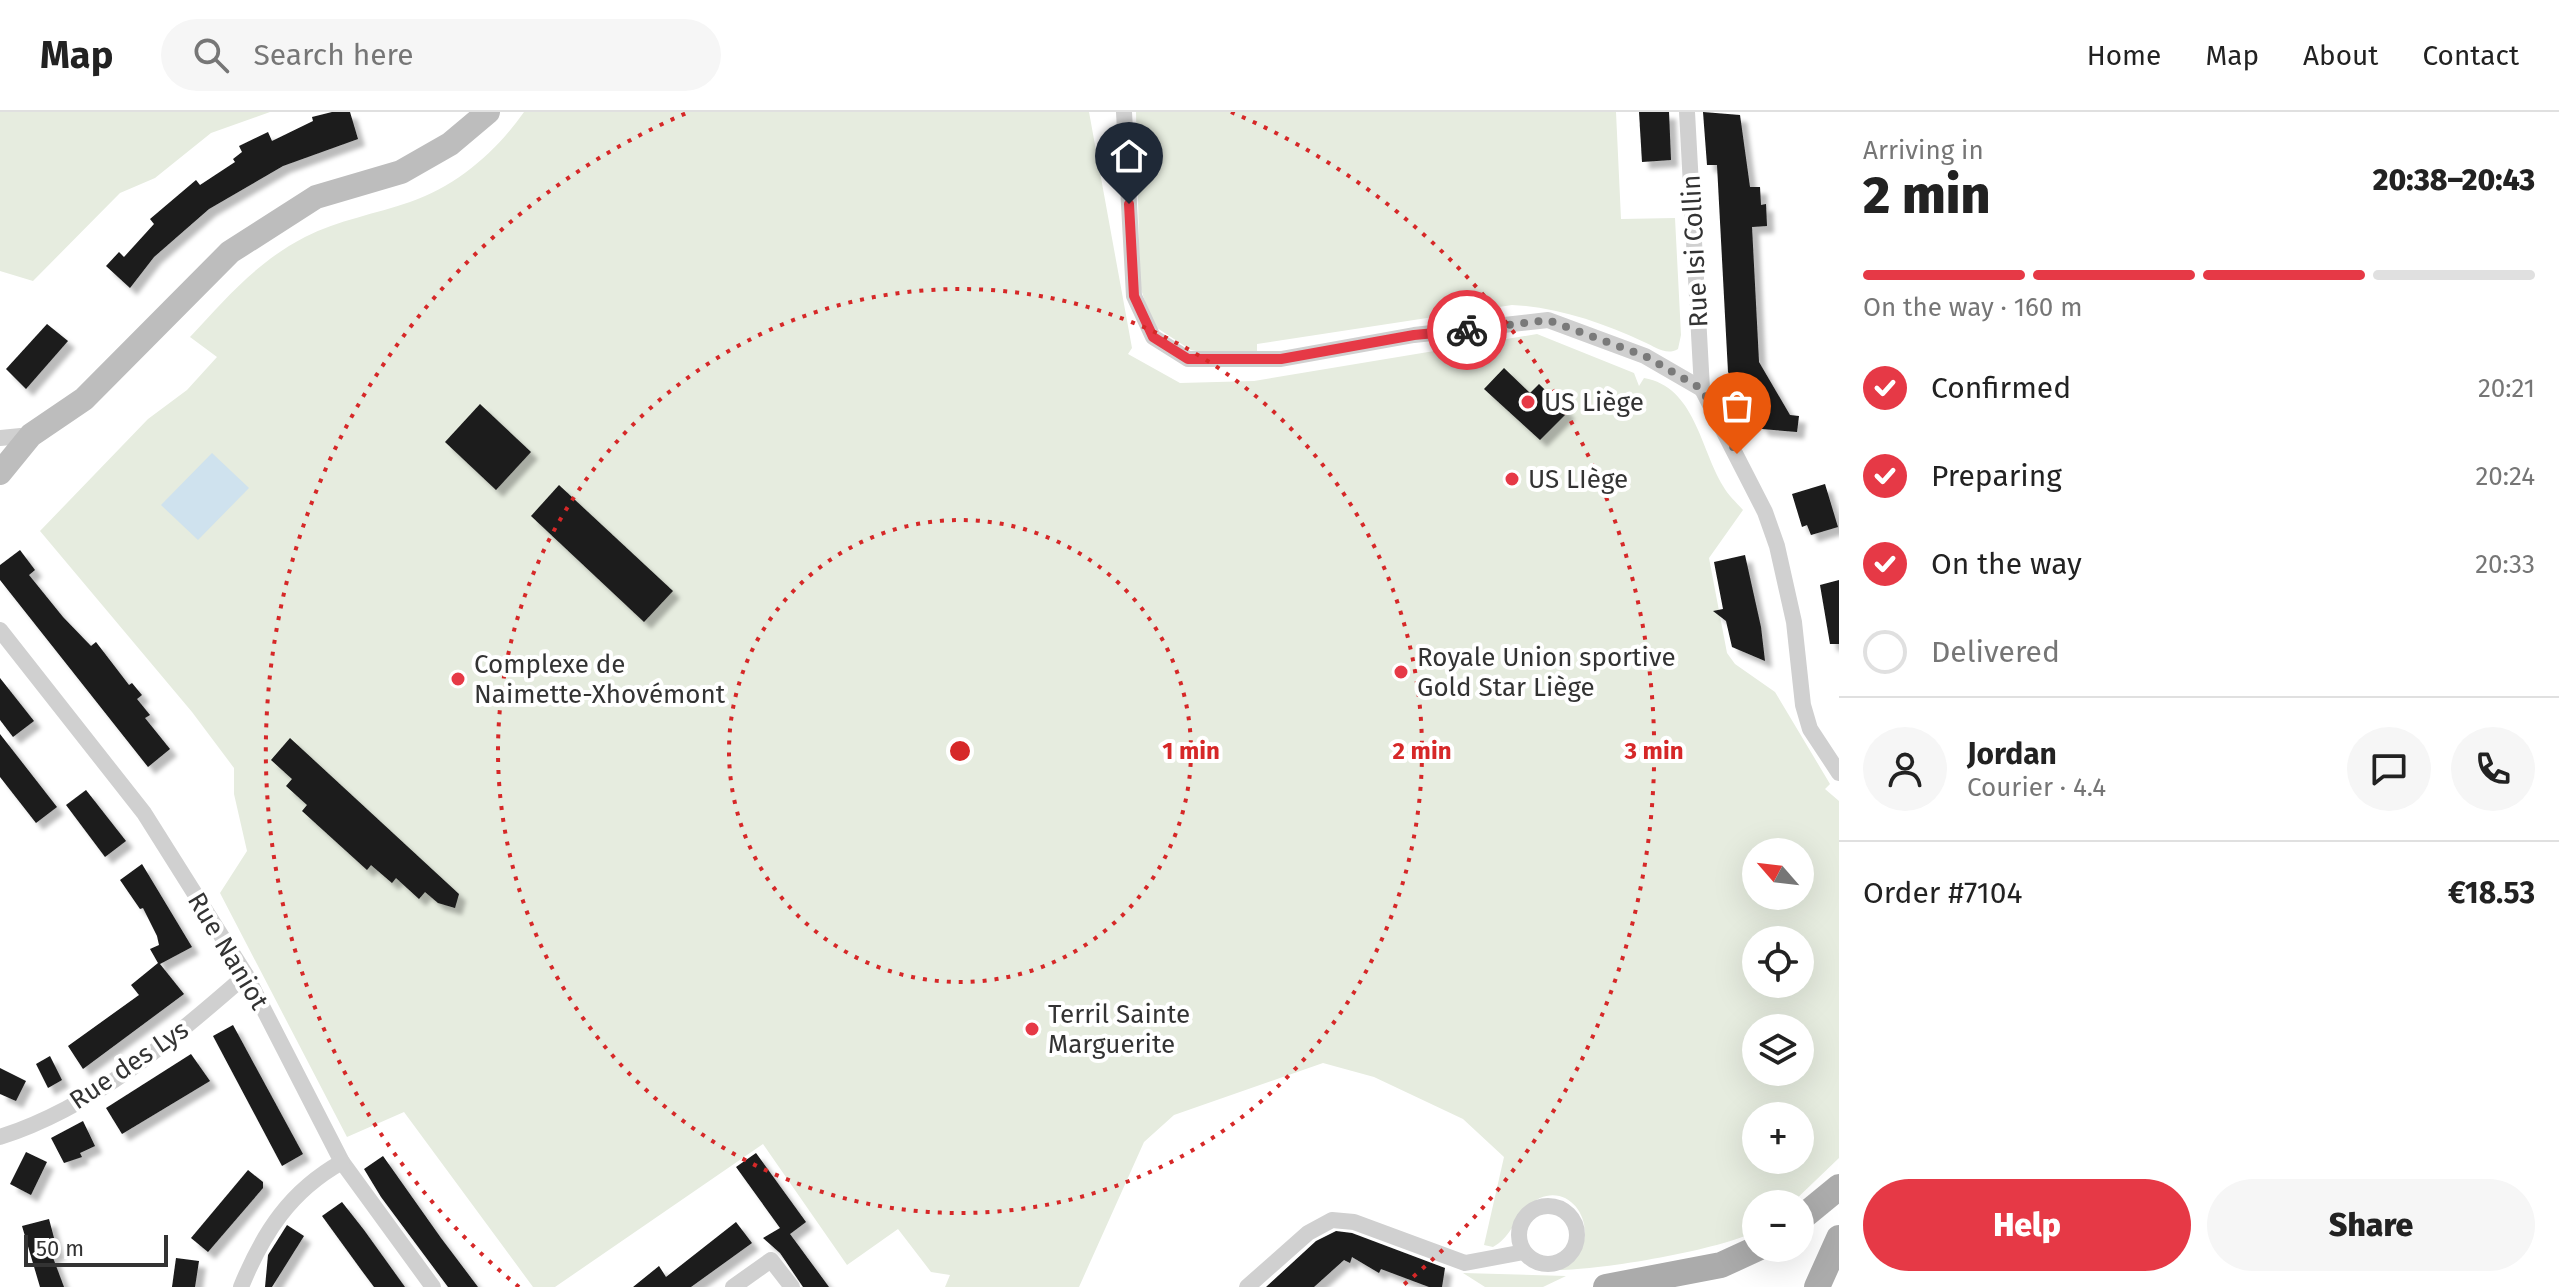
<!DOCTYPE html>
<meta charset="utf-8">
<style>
body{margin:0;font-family:"Fira Sans",sans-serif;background:#f6f6f6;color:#222;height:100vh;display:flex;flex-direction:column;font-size:30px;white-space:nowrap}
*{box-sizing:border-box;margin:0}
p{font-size:26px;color:#767676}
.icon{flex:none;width:44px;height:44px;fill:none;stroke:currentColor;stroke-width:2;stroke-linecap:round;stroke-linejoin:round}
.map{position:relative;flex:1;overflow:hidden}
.drawer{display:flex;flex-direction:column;background:#fff;width:720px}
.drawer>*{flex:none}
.needle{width:52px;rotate:298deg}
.fabs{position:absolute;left:1742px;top:726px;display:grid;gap:16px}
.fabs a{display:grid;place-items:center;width:72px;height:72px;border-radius:50%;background:#fff;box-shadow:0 8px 32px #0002;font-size:40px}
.scale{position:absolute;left:24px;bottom:20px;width:144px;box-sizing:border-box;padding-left:8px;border:4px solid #333;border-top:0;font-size:22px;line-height:28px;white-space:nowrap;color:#333;-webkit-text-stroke:6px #fff;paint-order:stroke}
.pin{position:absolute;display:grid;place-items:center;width:68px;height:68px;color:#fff;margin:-82px -34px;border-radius:50% 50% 50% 0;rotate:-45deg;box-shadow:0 0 8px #0007}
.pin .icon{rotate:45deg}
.courier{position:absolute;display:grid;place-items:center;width:80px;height:80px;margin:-40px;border:6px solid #e63946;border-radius:50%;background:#fff;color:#222;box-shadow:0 2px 10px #0007}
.headline em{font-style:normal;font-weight:800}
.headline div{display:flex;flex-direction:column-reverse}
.headline{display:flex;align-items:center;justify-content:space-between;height:136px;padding:0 24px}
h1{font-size:52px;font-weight:800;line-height:60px}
.bar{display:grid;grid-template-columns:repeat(4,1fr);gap:12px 8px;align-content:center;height:96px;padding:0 24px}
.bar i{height:10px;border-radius:6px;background:#e0e0e0}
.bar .current{background:#e63946}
.bar p{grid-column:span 4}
.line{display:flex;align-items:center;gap:20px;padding:0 24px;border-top:2px solid #e0e0e0}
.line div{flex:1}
.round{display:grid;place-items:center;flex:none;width:84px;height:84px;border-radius:42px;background:#f6f6f6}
ol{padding:0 24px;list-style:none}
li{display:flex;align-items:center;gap:24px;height:88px}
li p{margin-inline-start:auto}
li .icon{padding:8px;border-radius:50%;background:#e63946;color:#fff;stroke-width:4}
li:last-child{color:#767676}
li i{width:44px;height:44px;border:4px solid #e0e0e0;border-radius:50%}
.primary-button{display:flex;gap:16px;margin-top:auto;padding:16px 24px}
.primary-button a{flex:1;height:92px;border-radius:48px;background:#e63946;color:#fff;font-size:32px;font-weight:800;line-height:92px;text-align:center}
.primary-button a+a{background:#f6f6f6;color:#222}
header{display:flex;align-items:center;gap:48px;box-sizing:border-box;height:112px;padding:0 40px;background:#fff;border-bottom:2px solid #e0e0e0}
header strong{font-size:38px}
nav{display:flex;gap:44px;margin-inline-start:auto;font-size:28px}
.search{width:560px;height:72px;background:#f6f6f6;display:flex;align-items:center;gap:20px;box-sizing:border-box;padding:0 28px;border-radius:44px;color:#767676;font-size:30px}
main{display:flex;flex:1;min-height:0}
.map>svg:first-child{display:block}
</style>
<header>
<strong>Map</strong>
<div class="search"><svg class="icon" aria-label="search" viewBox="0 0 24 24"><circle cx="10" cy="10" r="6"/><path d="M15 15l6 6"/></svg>Search here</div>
<nav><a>Home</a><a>Map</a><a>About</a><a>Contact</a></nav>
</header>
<main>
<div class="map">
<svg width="1839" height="1175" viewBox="0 0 1839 1175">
<defs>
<filter id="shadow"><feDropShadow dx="7" dy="7" stdDeviation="2" flood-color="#0004"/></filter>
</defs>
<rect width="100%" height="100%" fill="#fff"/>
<g fill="#e6ecdf" fill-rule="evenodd">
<polygon points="0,0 270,0 211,21 155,66 120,81 33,169 0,159"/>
<path d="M524 0H1089L1132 236 1128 242 1180 271 1254 269 1537 222 1634 261 1639 274 1644 266C1695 275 1700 336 1723 374 1728 383 1736 390 1743 398L1709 446 1727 541 1735 552 1775 580 1830 672 1825 677 1839 689V1046L1791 1092H1756V1119C1721 1138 1596 1159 1555 1158 1609 1139 1581 1069 1540 1086 1517 1096 1514 1124 1493 1135L1484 1133 1504 1045 1463 1007 1374 965 1323 951 1174 1003 1144 1030 1079 1175H945L950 1163 931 1160 898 1117 847 1153 763 1032 555 1175H533L404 1000 347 1025 220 781 247 739 234 682V656L192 600 40 419 148 307 187 278 217 245 190 225C226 186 258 149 305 125 339 108 375 102 410 90 457 74 496 40 524 0ZM1756 740H1800V784H1756ZM1756 828H1800V872H1756ZM1756 916H1800V960H1756ZM1756 1004H1800V1048H1756Z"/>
<path d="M1136 0H1616L1621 107 1675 106 1681 223 1678 237C1666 244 1656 235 1644 230 1603 211 1557 195 1512 193L1257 232V239L1214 242 1191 238 1157 216 1147 196 1140 174Z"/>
<polygon points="1463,1161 1566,1164 1543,1175 1485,1175"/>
</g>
<polygon fill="#cfe2ee" points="212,341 249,376 198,428 161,393"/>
<g fill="#1a1a1a" filter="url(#shadow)">
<polygon points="332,0 350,0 358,27 283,54 209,97 154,145 130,176 106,154 119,140 124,145 154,112 150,107 196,68 200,73 235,50 233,47 242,40 239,34 268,20 272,29 313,9 312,5"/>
<polygon points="1639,0 1669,0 1671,48 1642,50"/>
<polygon points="1703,0 1740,3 1750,75 1760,75 1761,93 1766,92 1767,114 1752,115 1759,250 1790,303 1799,304 1797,320 1762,317 1728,260 1717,53 1707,53"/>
<polygon points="47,212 68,229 26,277 6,257"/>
<polygon points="1504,256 1530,281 1539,272 1568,300 1540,328 1484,277"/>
<polygon points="480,292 531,340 496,378 445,330"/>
<polygon points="1825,372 1838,415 1811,423 1807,413 1802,415 1792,382"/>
<polygon points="559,373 673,479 644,510 531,404"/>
<polygon points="20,438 35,458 29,463 63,505 91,534 96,530 129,573 132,571 142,583 137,587 150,603 145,606 170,637 148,655 0,468 0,453"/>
<polygon points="1745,443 1761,515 1765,549 1732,535 1726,509 1713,499 1723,497 1714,450"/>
<polygon points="1839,468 1839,532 1830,532 1820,473"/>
<polygon points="0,566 34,609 13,625 0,608"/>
<polygon points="0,622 57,695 36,711 0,665"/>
<polygon points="290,626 459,782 455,796 438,791 425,780 419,787 396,766 392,771 371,753 367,758 302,699 307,693 286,674 292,667 271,648"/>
<polygon points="86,678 126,729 105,745 66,693"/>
<polygon points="142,752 192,835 160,852 184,882 83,957 68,934 139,883 131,873 158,851 150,837 159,833 157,824 143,796 140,797 120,768"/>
<polygon points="233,913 303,1042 282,1054 213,924"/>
<polygon points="191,942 210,969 122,1022 106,996"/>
<polygon points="50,944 62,968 48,976 36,952"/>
<polygon points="0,956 26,969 16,989 0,982"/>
<polygon points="83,1009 95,1034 80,1041 82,1045 64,1051 51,1026"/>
<polygon points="26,1040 47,1050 31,1083 10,1072"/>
<polygon points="756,1041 806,1110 790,1122 829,1175 803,1175 780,1141 763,1126 780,1116 736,1055"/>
<polygon points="383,1044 441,1126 478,1175 448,1175 381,1085 364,1057"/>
<polygon points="248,1058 263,1070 263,1076 208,1140 191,1126"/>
<polygon points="342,1090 364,1118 405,1175 374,1175 362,1159 322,1104"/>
<polygon points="49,1107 58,1141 52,1143 64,1175 40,1175 22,1114"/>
<polygon points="736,1110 752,1131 691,1175 633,1175 659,1154 666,1165"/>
<polygon points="287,1113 304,1124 272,1175 265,1175 268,1143"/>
<polygon points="1336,1119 1352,1121 1445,1156 1442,1175 1429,1175 1381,1157 1379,1161 1352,1145 1350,1151 1344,1148 1314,1175 1266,1175 1316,1129"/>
<polygon points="176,1146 199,1149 195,1175 172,1175"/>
</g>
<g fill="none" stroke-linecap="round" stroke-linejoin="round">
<g stroke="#d0d0d0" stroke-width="16">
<polyline points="1124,0 1134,184 1153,225 1188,247 1281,247 1414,223 1548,208 1645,244 1702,277"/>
<polyline points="1687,0 1702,277 1765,400 1777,434 1794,510 1803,593 1810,617 1839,661"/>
<polyline points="0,326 31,323"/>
<polyline points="0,518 144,701 246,863 342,1050 433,1175"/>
<path d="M0 1025C94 995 173 927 246 863"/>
<circle cx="1548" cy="1123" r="29"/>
<path d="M241 1175C263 1121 290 1079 342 1050"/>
<polyline points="733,1175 771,1148 792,1175"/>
<polyline points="1247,1175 1308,1121 1332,1108 1354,1110 1465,1151 1524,1140"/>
</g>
<polyline stroke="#bdbdbd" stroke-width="24" points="0,361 31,323 84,287 230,140 316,85 401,60 450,32 488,0"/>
<g stroke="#ababab" stroke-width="26">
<polyline points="1800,1107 1839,1075"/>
<polyline points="1606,1175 1721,1153 1758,1136"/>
<polyline points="1817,1175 1839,1126"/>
</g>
</g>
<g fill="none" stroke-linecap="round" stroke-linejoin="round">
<polyline stroke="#7a7a7a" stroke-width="8" stroke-dasharray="0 14.4" points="1467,218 1548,208 1645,244 1702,277 1737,342"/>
<polyline stroke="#e63946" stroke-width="10" points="1129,92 1134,184 1153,225 1188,247 1281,247 1414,223 1467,218"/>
</g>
<g fill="none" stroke="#d62828" stroke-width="4" stroke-dasharray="4 8">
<circle cx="960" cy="639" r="231"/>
<circle cx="960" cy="639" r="462"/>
<path d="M519 1175A694 694 0 0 1 689 0M1231 0A694 694 0 0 1 1401 1175"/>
</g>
<g fill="#e63946" stroke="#fff" stroke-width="3">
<circle cx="1528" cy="290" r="8"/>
<circle cx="1512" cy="367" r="8"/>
<circle cx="1401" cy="560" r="8"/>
<circle cx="458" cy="567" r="8"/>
<circle cx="1032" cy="917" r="8"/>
</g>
<g text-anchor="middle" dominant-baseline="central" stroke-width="8" stroke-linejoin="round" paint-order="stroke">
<g font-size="26" fill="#333" stroke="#fff">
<text transform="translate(1695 139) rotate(-93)">Rue Isi Collin</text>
<text transform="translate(228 839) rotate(59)">Rue Naniot</text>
<text transform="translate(129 953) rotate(-34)">Rue des Lys</text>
</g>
<g font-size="26" fill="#333" stroke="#fff" text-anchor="start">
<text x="1544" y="290">US Liège</text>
<text x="1528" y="367">US LIège</text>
<text x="1417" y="545">Royale Union sportive<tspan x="1417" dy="30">Gold Star Liège</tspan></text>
<text x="474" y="552">Complexe de<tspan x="474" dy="30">Naimette-Xhovémont</tspan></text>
<text x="1048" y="902">Terril Sainte<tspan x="1048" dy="30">Marguerite</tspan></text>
</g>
</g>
<circle cx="960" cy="639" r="12" fill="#d62828" stroke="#fff" stroke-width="4"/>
<g font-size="24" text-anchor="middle" font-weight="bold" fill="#d62828" stroke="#fff" stroke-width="8" stroke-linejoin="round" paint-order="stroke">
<text x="1191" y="647">1 min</text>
<text x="1422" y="647">2 min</text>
<text x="1654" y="647">3 min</text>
</g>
</svg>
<div class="fabs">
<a><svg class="needle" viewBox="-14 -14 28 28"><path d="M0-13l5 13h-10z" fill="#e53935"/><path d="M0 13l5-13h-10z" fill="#767676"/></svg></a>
<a><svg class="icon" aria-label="locate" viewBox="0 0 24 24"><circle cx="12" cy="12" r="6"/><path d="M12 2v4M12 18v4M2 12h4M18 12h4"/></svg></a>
<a><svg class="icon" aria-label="layers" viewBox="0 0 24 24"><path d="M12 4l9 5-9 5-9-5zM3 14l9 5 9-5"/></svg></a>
<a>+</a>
<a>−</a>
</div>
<div class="scale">50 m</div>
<div class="pin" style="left:1737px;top:342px;background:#ea580c"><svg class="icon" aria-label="bag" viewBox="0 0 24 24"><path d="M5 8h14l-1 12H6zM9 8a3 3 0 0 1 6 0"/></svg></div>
<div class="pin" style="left:1129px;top:92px;background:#1f2937"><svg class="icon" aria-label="home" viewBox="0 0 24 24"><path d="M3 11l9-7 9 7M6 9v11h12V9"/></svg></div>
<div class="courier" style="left:1467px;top:218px"><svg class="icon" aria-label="bike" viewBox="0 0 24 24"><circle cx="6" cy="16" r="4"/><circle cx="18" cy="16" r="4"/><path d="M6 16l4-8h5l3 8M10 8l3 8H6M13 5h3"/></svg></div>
</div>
<section class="drawer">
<div class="headline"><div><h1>2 min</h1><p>Arriving in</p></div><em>20:38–20:43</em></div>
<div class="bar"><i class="current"></i><i class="current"></i><i class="current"></i><i></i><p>On the way · 160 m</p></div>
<ol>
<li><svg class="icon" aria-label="check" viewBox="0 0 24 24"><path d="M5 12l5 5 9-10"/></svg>Confirmed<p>20:21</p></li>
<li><svg class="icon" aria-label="check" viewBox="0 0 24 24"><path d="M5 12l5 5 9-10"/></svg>Preparing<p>20:24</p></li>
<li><svg class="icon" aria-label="check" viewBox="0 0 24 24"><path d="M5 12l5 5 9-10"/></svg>On the way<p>20:33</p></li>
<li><i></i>Delivered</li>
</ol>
<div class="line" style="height:144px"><a class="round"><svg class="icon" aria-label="person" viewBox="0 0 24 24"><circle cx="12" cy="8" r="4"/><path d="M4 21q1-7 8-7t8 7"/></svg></a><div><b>Jordan</b><p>Courier · 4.4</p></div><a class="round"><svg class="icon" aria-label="chat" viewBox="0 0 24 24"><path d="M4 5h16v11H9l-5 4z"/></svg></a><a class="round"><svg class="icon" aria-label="phone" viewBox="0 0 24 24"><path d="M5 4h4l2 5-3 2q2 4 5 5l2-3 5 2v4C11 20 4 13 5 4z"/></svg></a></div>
<div class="line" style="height:104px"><div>Order #7104</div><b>€18.53</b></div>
<div class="primary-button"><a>Help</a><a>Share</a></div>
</section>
</main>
